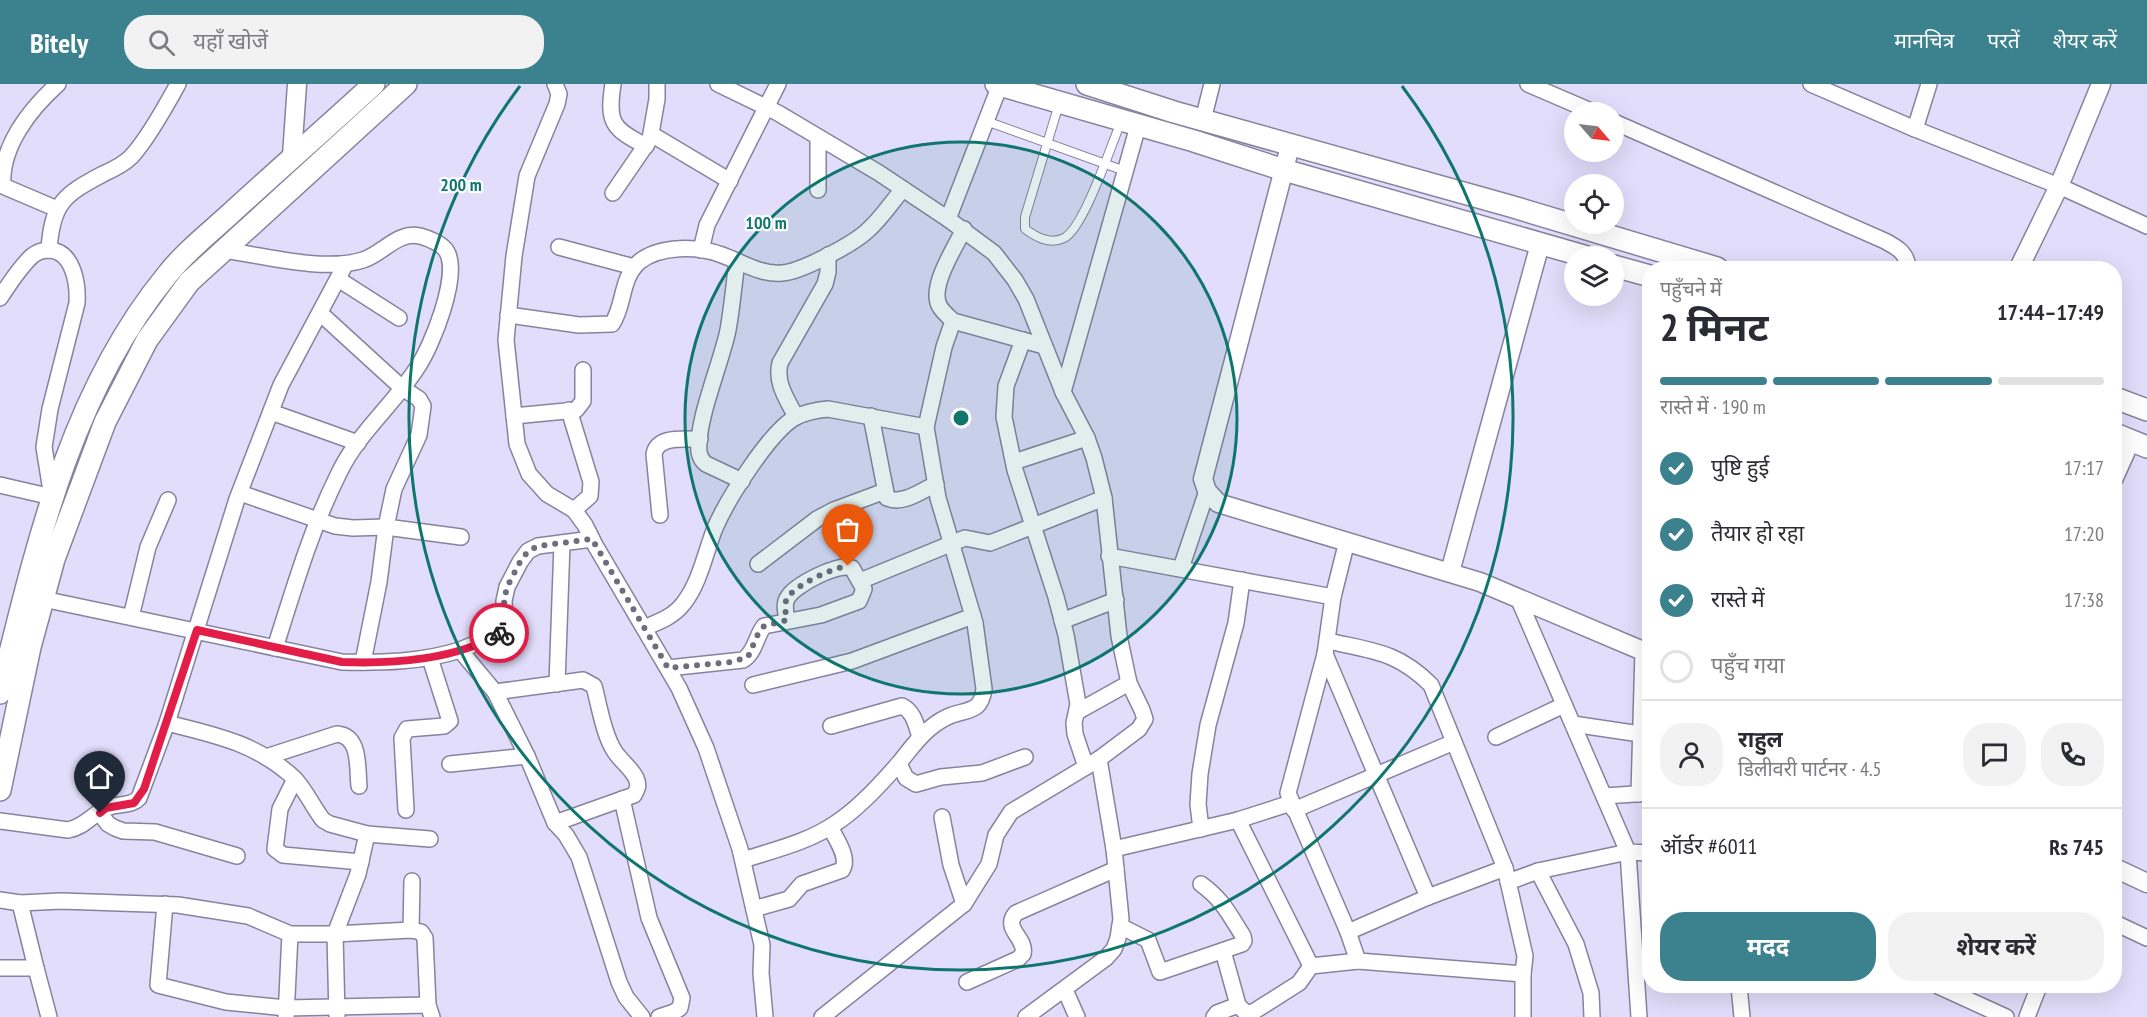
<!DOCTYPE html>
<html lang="hi">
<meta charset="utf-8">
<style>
body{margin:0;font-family:"PT Sans Narrow","Noto Sans Devanagari",sans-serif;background:#f2f2f3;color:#2b2b33;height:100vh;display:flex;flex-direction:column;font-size:22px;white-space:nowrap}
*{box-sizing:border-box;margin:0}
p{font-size:20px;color:#7c7c81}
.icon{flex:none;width:33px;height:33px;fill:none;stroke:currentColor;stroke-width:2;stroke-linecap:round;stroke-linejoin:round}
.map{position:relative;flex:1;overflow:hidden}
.side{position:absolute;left:1642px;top:177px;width:480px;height:732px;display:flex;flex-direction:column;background:#fff;border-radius:24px;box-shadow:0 6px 24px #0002}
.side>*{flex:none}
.needle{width:39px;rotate:118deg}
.tools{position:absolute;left:1564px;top:18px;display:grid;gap:12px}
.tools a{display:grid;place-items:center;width:60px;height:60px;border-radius:50%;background:#fff;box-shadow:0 6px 24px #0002;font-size:30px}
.pin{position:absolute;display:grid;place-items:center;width:51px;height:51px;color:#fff;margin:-62px -26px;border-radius:50% 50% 50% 0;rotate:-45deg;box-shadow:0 0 6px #0007}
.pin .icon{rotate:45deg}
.courier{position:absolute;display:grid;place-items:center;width:60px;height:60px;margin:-30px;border:4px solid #e11d48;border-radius:50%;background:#fff;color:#222;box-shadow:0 2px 8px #0007}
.summary em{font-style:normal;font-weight:700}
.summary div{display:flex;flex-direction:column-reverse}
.summary{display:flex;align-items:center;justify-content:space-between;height:102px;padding:0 18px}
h1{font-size:39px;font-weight:700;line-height:45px}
.bar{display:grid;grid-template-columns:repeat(4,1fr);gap:9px 6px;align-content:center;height:72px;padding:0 18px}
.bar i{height:8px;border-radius:4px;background:#e1e1e2}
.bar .active{background:#3c828e}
.bar p{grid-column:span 4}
.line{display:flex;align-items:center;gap:15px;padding:0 18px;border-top:2px solid #e1e1e2}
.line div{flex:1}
.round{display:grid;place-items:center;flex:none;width:63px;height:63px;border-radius:24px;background:#f2f2f3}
ol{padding:0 18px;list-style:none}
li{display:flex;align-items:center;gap:18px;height:66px}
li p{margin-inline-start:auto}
li .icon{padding:6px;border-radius:50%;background:#3c828e;color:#fff;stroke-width:4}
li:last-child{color:#7c7c81}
li i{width:33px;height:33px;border:3px solid #e1e1e2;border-radius:50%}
.primary-button{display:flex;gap:12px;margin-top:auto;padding:12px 18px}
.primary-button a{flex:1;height:69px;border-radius:24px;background:#3c828e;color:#fff;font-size:24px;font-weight:700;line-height:69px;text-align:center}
.primary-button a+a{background:#f2f2f3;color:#2b2b33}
header{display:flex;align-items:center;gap:36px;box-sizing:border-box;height:84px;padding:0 30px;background:#3c828e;color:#fff}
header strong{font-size:28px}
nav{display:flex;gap:33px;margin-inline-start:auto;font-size:21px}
.search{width:420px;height:54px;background:#f2f2f3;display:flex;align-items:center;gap:15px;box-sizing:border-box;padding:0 21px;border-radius:24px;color:#7c7c81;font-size:22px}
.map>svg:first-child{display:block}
</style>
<header>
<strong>Bitely</strong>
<div class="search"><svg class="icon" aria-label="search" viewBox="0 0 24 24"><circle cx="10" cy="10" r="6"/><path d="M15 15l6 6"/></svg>यहाँ खोजें</div>
<nav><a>मानचित्र</a><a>परतें</a><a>शेयर करें</a></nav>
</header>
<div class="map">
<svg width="2147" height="933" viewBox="0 0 2147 933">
<rect width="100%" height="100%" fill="#e1ddfa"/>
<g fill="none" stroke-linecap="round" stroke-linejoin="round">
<g stroke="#87839e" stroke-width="10">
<g id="service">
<path d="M1059 20 1025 133V145C1036 153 1050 161 1064 154 1084 144 1111 61 1121 38"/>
<polyline points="986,37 1125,87"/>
</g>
</g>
<g stroke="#87839e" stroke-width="18">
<g id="minor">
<polyline points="555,0 559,10 557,20 527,92 514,172 506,256 517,360 529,390 547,410 574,426 585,441 595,461 679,604 706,664 740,765 762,861 761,889 765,933"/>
<path d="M613 0C607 38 612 45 646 62"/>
<polyline points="718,0 778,29 879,89 948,135 994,169 1015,196 1026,215 1063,308 1087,354 1094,374 1104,414 1119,552 1129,599 1142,626 1145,635 1139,645 1099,675 1011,728 996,751 989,780 964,820 822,933"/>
<polyline points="1528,0 1593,28"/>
<polyline points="1811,0 1915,45 2059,102 2147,142"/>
<polyline points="1203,36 1212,0"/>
<path d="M1614 38 1885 157C1898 164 1907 169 1908 184"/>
<polyline points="1915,45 1929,0"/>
<polyline points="651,50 730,97"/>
<polyline points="818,106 818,53"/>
<polyline points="613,109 650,55 657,15 657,0"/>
<path d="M57 125 3 102C0 63 30 25 58 0"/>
<polyline points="948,135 1000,1"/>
<polyline points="559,163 634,183"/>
<path d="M49 166C52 120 63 111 103 90 112 86 124 80 131 73 147 56 166 22 178 0"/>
<path d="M224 166C264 172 325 188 363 176 383 170 397 147 420 152 428 154 443 160 447 168 460 192 432 262 417 284 394 320 358 349 339 389 311 445 294 504 275 564"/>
<polyline points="701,166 707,141 778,0"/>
<path d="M737 177C734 200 732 224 728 246 721 280 696 337 699 368 700 373 702 377 706 380L742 397"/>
<polyline points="338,195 399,234"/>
<path d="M0 214C9 200 20 183 32 172 37 168 43 166 49 166 74 167 78 201 77 219L50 325 44 363 52 413 0 401"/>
<polyline points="320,229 401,303 419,315 423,322 419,351 394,405 386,443 379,498 363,578"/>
<path d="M508 231 579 241 612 240C625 221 620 195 639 178 660 161 698 162 722 171 742 178 760 191 782 189 801 188 853 160 867 147 881 135 891 119 903 105"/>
<path d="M953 237C949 233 943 228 940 223 928 204 955 164 964 145"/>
<polyline points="1023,256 1006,302 1004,333 1015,386 1056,513 1066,551 1078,620 1074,639 1075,650 1086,683"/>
<polyline points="1063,308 1138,42"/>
<polyline points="569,326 591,398 590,412 574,426"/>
<polyline points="271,328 358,359"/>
<polyline points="514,332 576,326 583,317 583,286"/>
<path d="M871 332 887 414C903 421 921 407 936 400"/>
<path d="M796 333C787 315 775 299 780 279L825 200 828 188V171"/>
<polyline points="1014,378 1087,354"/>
<polyline points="2115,395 2132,357"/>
<polyline points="240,409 335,442 353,444 386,443 461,453"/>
<path d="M660 431 654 370C658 351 684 356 700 355"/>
<polyline points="1109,472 1333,513"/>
<polyline points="758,480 817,435 834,426 885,407"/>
<polyline points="1181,484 1207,407"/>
<polyline points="860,497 965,454 990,459 1104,414"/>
<polyline points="1518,514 1628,768 1650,769"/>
<path d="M43 515 342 578C381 579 423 578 460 566L495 608 527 672 555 739 566 751 579 773 619 898 626 913 642 933"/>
<polyline points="131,533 148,463 168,416"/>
<polyline points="1062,537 1116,516"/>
<path d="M644 544C658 538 673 533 683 520 700 499 705 469 715 444 727 416 770 347 796 333 806 328 817 326 828 325L926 343"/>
<path d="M1328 557C1372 567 1397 567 1431 601L1505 784 1428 813 1348 848 1288 709 1325 570 1333 513 1347 457"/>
<polyline points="460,566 496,551 503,546 505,536 504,517 507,503 520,478 528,467 538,462 592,455"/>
<polyline points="1325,570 1428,813"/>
<path d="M668 584 743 576C755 569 756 552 764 542L821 531 859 517 864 505 852 484C839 478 795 501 788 513 783 520 786 529 787 536"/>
<polyline points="557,600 562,459"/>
<polyline points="753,601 852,577 973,532"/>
<path d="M495 608 583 596 594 602C599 621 604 652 615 668 621 677 631 684 636 694 639 701 638 704 634 711L555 739"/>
<polyline points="1077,628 1129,599"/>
<path d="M167 639C215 651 256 659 294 694 305 705 313 723 323 736L330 740 367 750 358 790 335 850 337 933"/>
<polyline points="1573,640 1640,650"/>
<path d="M831 642 902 622C914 628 916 641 920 653"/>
<polyline points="1496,653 1564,621"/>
<path d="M266 673 337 650C361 652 357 684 359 702"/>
<polyline points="450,680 527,672"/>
<polyline points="899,680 906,694 916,700 941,693 982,689 1025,673"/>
<polyline points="295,695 280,725 275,765 283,771 361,778"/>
<polyline points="1639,710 1643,567"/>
<polyline points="1604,712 1650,709"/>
<polyline points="622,715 649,834 682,914 680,924 674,928 659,933"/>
<polyline points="406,726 402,654 407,645 444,642 450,637 430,574"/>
<polyline points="1294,726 1454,658"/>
<polyline points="100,729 108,740 115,744 123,747 155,748 237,772"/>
<polyline points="942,733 951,781 964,820"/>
<polyline points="1238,736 1311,882 1358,877"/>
<path d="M0 737 68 746C85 743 92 730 107 724 118 719 130 723 139 714L167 639 237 415 281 301 345 181"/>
<polyline points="1201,745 1198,720 1200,690 1208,641 1236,539 1242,496"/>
<polyline points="367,750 430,755"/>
<polyline points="1114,765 1238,736 1291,719"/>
<path d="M743 776C774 766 809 758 836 739 859 724 881 700 899 679 909 667 917 655 929 645 936 639 944 634 952 631 971 625 981 627 984 605L975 539 938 414 926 343 944 263 953 237 1044 262"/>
<polyline points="1505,784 1525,872 1523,890"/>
<polyline points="1508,798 1538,787"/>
<polyline points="0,816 20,819 61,817 178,821 248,832 290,850 335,850 411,846 421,848 425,854 428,921"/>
<polyline points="20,819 36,884"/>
<polyline points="165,820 158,901 226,918 286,924 428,921 432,933"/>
<path d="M754 825 789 815 802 800 842 786C850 774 836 755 830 743"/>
<polyline points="2115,839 2147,854"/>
<path d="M1120 842 1148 856 1160 888 1242 860 1244 857 1243 852C1229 830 1223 816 1201 800"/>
<polyline points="411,846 412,797"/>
<polyline points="1348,848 1358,877 1523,890 1523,933"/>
<polyline points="1223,867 1238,921 1246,929 1253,928 1299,899 1311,882"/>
<polyline points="0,884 36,884 49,933"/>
<path d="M967 898 1018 875 1023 870C1027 854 1002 845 1016 829L1116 785"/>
<polyline points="1739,902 1742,933"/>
<polyline points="1938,902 2006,933"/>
<polyline points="1065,906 1077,933"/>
<polyline points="286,933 290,850"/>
<polyline points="1026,933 1106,874 1114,865 1118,854 1121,835 1114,765 1099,675"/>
<polyline points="1214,933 1217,929 1238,921"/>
<polyline points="1592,933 1591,909 1576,860 1538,787 1628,768 1639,933"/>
<polyline points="2027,933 2039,902"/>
</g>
</g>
<g stroke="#87839e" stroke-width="21">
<g id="tertiary">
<polyline points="1290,62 1203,395 1207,407 1218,419 1480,498 1650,570"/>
<polyline points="292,72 297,0"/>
<polyline points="2019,184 2059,102 2101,0"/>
<polyline points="1450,488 1540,160"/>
<polyline points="2115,784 2147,799"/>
</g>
</g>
<g stroke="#87839e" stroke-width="24">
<g id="secondary">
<polyline points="996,0 1194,57 1284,86 1584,172"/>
<polyline points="1087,0 1174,28 1510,122 1717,184"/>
<polyline points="1614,182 1650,192"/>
<polyline points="2115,314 2147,326"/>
<polyline points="2115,350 2147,363"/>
<path d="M0 609C36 464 70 309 167 191 184 169 208 150 229 131 277 87 326 44 374 0"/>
<polyline points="0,706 30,563 54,475 105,338 147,256 189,198 406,0"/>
</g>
</g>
<use href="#service" stroke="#fff" stroke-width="8"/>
<use href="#minor" stroke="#fff" stroke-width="15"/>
<use href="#tertiary" stroke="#fff" stroke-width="18"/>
<use href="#secondary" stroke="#fff" stroke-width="21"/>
</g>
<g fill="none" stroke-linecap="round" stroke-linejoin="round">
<path stroke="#6f6c7d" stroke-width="6" stroke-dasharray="0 10.8" d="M499 549 503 546 505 536 504 517 507 503 520 478 528 467 538 462 592 455 668 584 732 578 748 573 757 552 764 542 787 536C786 530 784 523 786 517 790 503 834 483 848 482"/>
<path stroke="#e11d48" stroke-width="8" d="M100 729 106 724 134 719 144 705 197 546 342 578C391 580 458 576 499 549"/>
</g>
<circle cx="961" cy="334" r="276" fill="#0f766e" fill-opacity=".12"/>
<g fill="none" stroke="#0f766e" stroke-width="3">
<circle cx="961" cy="334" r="276"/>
<path d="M1402 2A552 552 0 1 1 520 2"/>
</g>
<circle cx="961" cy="334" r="9" fill="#0f766e" stroke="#fff" stroke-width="3"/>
<g font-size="18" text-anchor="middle" font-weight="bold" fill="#0f766e" stroke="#fff" stroke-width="4.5" stroke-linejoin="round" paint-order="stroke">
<text x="461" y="107">200 m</text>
<text x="766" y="145">100 m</text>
</g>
</svg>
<div class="tools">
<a><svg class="needle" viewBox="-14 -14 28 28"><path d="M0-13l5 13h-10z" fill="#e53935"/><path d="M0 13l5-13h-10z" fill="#7c7c81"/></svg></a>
<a><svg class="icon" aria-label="locate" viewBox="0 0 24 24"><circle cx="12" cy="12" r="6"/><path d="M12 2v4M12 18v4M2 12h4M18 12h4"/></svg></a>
<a><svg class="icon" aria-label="layers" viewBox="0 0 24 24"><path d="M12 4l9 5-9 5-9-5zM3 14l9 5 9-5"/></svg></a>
</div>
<div class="pin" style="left:848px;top:482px;background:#ea580c"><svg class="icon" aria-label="bag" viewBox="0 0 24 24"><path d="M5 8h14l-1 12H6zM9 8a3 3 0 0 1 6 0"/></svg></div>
<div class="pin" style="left:100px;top:729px;background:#1f2937"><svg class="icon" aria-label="home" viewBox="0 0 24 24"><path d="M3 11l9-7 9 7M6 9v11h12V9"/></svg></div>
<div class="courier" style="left:499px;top:549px"><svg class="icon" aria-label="bike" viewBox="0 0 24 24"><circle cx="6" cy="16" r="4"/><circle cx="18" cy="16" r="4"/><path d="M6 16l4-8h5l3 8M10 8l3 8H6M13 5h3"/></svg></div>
<section class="side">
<div class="summary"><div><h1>2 मिनट</h1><p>पहुँचने में</p></div><em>17:44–17:49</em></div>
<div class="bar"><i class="active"></i><i class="active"></i><i class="active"></i><i></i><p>रास्ते में · 190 m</p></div>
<ol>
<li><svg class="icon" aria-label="check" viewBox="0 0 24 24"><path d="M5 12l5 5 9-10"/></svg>पुष्टि हुई<p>17:17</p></li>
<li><svg class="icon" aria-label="check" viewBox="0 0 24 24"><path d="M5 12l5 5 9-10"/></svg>तैयार हो रहा<p>17:20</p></li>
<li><svg class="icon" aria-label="check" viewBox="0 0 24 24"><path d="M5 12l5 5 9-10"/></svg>रास्ते में<p>17:38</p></li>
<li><i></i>पहुँच गया</li>
</ol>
<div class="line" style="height:108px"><a class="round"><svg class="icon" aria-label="person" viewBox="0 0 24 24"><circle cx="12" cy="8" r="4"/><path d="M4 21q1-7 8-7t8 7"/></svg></a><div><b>राहुल</b><p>डिलीवरी पार्टनर · 4.5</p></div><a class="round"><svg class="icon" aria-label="chat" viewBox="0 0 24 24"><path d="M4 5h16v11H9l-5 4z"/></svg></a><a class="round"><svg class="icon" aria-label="phone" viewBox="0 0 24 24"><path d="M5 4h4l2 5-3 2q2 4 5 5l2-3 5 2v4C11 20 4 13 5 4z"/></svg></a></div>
<div class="line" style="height:78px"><div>ऑर्डर #6011</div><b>Rs 745</b></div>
<div class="primary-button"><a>मदद</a><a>शेयर करें</a></div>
</section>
</div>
